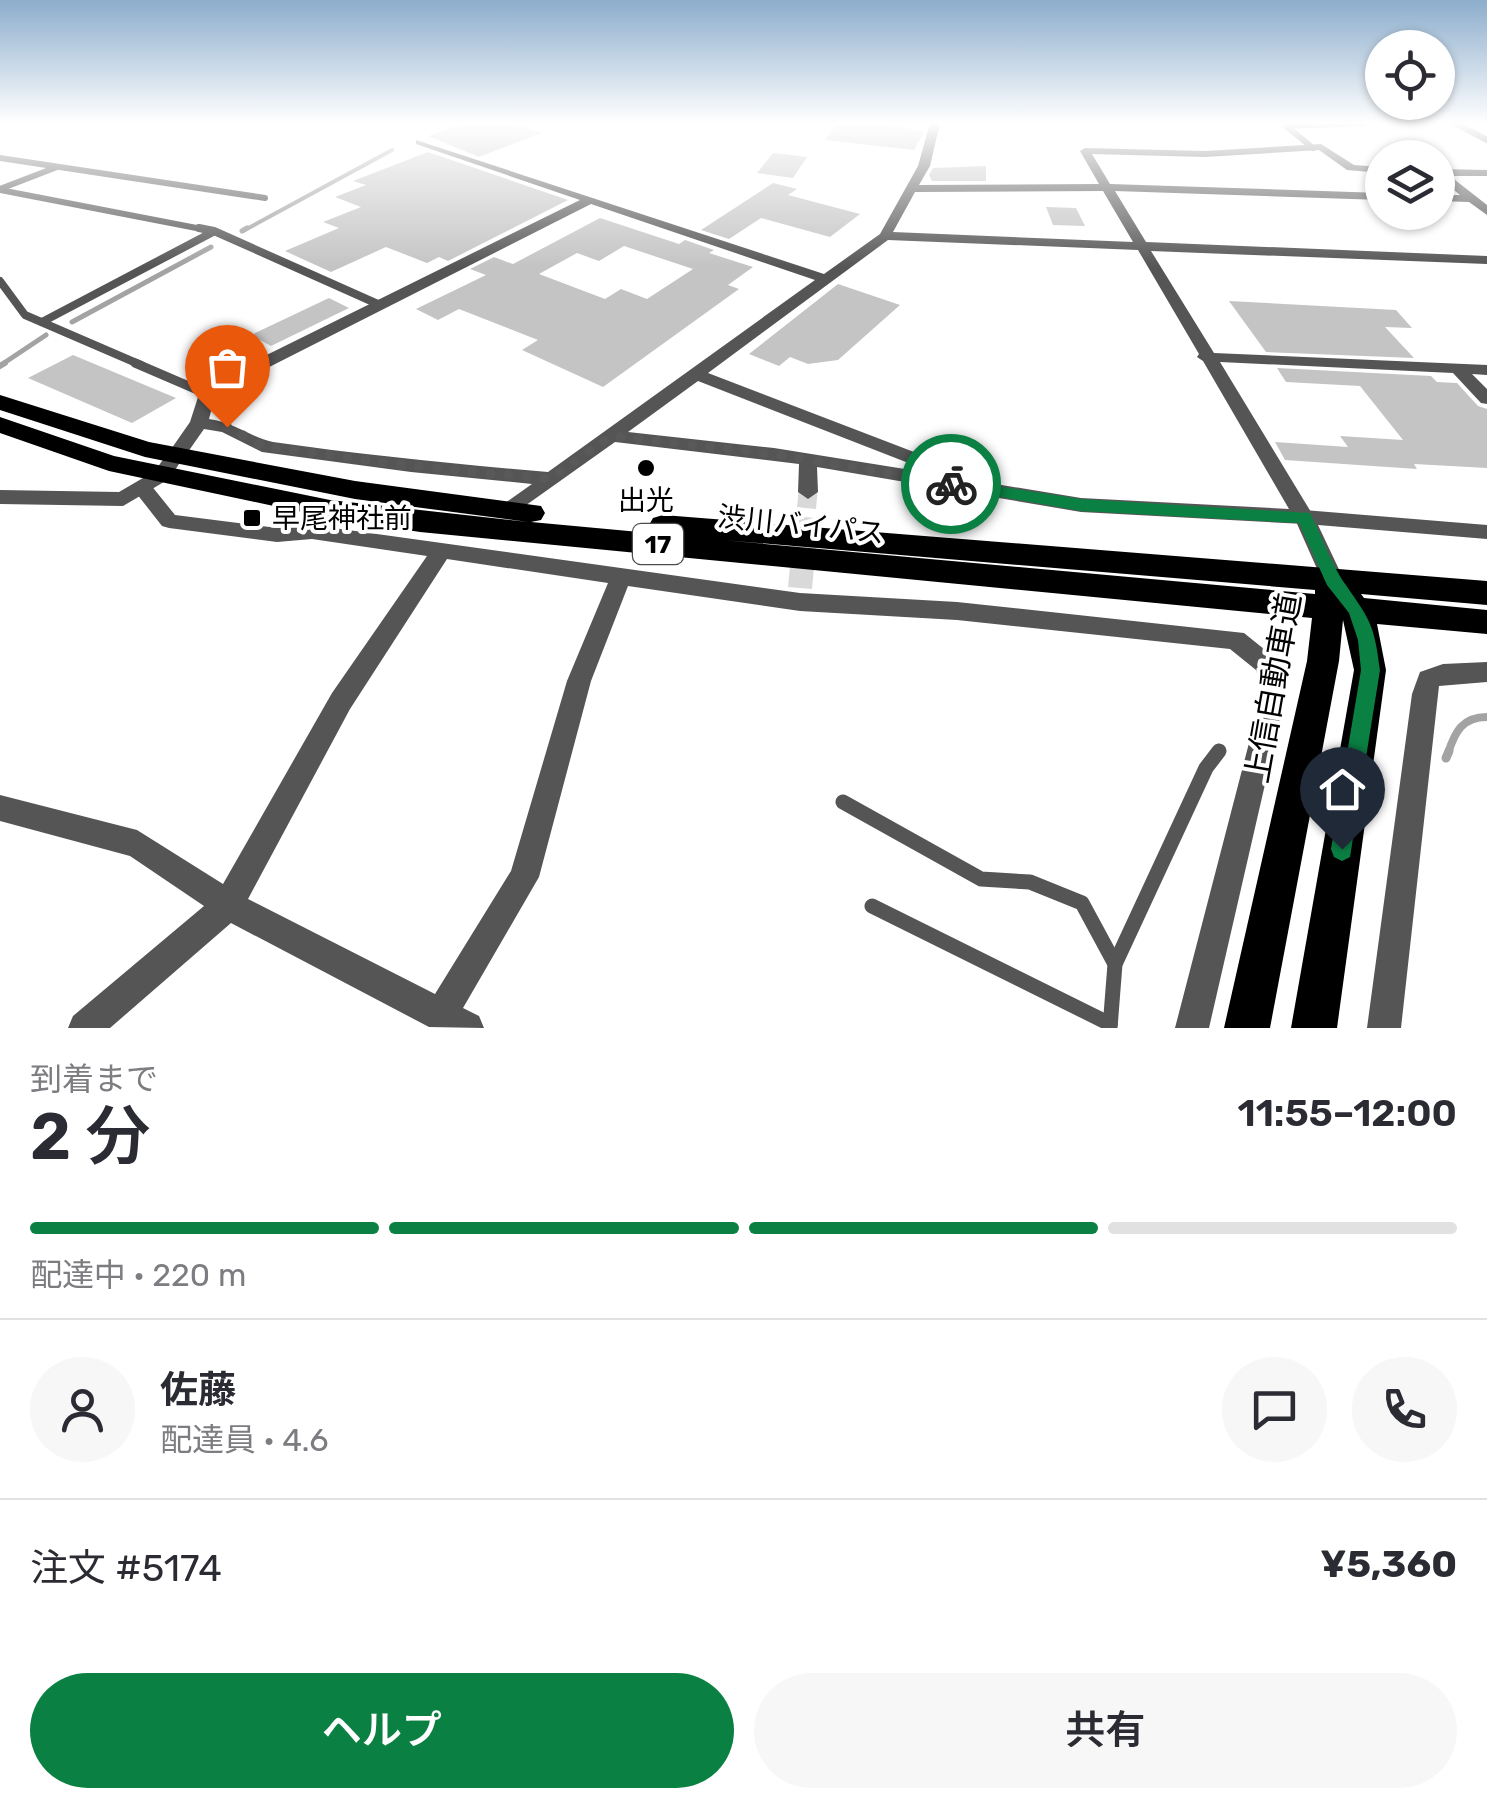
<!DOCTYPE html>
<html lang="ja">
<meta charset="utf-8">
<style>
body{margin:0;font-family:Rubik,"Noto Sans JP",sans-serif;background:#f7f7f7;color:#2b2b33;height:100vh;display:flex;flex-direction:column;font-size:38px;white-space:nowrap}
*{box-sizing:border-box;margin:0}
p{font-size:32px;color:#7c7c81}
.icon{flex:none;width:55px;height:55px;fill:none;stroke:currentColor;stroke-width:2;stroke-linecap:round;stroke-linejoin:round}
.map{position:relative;height:1028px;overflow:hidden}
.sheet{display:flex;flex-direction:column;background:#fff;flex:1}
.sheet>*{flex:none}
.fabs{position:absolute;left:1365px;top:30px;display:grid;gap:20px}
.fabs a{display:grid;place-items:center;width:90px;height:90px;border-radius:50%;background:#fff;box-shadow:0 2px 8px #0004;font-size:50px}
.pin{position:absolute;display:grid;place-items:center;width:85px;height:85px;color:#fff;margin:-102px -42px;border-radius:50% 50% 50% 0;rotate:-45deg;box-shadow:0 0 10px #0007}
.pin .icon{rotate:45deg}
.courier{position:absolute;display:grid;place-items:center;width:100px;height:100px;margin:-50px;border:8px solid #0b8043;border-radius:50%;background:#fff;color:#222;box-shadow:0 2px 12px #0007}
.head em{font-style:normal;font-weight:600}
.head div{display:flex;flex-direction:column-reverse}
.head{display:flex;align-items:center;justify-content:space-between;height:170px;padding:0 30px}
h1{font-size:65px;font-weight:600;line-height:75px}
.bar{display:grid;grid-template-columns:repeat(4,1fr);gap:15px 10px;align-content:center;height:120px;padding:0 30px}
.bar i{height:12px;border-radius:8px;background:#e1e1e2}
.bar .current{background:#0b8043}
.bar p{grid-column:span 4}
.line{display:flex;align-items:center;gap:25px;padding:0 30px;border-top:2px solid #e1e1e2}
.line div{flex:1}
.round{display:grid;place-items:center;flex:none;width:105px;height:105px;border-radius:52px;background:#f7f7f7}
.button{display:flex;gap:20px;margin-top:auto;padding:20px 30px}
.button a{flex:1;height:115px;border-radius:60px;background:#0b8043;color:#fff;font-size:40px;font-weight:600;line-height:115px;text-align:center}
.button a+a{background:#f7f7f7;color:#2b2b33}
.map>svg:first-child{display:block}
</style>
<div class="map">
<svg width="1487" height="1028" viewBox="0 0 1487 1028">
<rect width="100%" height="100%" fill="#fff"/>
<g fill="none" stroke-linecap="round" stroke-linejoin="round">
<polyline stroke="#a3a3a3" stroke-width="4" points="243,231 392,150"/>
<g stroke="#a3a3a3" stroke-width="5">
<polyline points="242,231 247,228"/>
<polyline points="72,322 211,247"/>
<polyline points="1,365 46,335"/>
</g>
<polyline stroke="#a3a3a3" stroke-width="6" points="0,366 5,363"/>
<path stroke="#a3a3a3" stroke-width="8" d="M1448 753C1455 732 1462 717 1487 717"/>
<polyline stroke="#a3a3a3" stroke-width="9" points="1446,758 1449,751"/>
</g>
<g fill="#c4c4c4" fill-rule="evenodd">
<polygon points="466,123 511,123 541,133 479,157 428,136"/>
<polygon points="838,123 879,123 924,132 914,150 825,140"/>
<polygon points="428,152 568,200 448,261 439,257 427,263 386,247 331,272 285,251 339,228 323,222 361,207 335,197 366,185 353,181"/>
<polygon points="773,153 807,157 793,178 757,173"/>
<polygon points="986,166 986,181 932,181 929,175 933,168"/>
<polygon points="773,183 797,189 788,195 860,214 830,237 761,218 729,239 701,230"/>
<polygon points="1046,207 1076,208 1085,226 1053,225"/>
<path d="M600 218 679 244 685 240 714 250 709 253 753 267 728 285 739 289 603 387 522 350 538 340 459 309 438 320 416 309 486 275 470 269 494 257 513 264ZM624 246 693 269 647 299 621 289 605 299 539 274 577 253 599 261Z"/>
<polygon points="838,284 900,305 838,360 808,364 790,357 779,366 749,354"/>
<polygon points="329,298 349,308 271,346 251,335"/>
<polygon points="1229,301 1396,310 1412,328 1385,327 1414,358 1266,352"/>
<polygon points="73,355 176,398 132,423 28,378"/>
<polygon points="1277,368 1431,376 1437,382 1457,383 1478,406 1487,409 1487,468 1414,464 1417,469 1285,460 1275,442 1348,447 1340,436 1403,440 1360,386 1286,382"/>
</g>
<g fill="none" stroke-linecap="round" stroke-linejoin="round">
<polyline stroke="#d9d9d9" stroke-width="19" stroke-dasharray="19 9" stroke-linecap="butt" points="804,536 808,492"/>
<polyline stroke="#d9d9d9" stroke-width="24" stroke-dasharray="24 11" stroke-linecap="butt" points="800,588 805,534"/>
<g stroke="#555" stroke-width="6">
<polyline points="1455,123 1487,140"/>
<polyline points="1313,148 1286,126 1362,123"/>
<polyline points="0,158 265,198"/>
<polyline points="0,189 57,167"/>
<polyline points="0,190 212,231"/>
</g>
<g stroke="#555" stroke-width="8">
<polyline points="199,228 214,231 380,305"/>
<polyline points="0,281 25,315 141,365"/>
<polyline points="42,322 213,232"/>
</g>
<polyline stroke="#555" stroke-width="9" points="135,363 207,394"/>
<polyline stroke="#555" stroke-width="11" points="1217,753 1220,750"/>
<g stroke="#555" stroke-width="15">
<polyline points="843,802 981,879 1030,882 1082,903 1115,964"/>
<polyline points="872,906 1110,1024"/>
<polyline points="1110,1028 1115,964 1206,768 1219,751"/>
</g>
<g fill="#555" fill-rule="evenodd">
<path d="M930 123H940L930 166 919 185 1099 184 1080 151 1085 148 1205 151 1321 144 1354 165 1382 167V173L1347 170 1319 150 1205 157 1092 154 1110 184 1382 193V200L1115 191 1146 242 1487 256V264L1151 251 1214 353 1487 365V375L1472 374 1487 389V404L1481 403 1453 373 1220 362 1314 517 1304 524 1081 512 817 467 818 492 808 499 798 492 799 464 615 442 508 518 498 511 501 506 532 484 411 472 262 452 222 432 204 429 183 459H169L167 455 190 422 199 394 210 383 580 200 416 144V140L824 274 880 234 918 166ZM1103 191 1133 242 893 232 915 192ZM591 204 815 280 548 472C456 464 364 455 273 442 252 438 236 423 209 419L215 396 222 391ZM888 240 1138 250 1199 354 1197 357 1203 361 1289 509 1081 498 929 473 927 457 708 373ZM698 381 911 464V470L774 448 628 432Z"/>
<polygon points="1438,169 1487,170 1487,176 1450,176 1487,205 1487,215 1469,202 1438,201 1438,195 1460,195 1438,177"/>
<path d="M143 482 150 484 175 515 277 528 312 525 800 593 957 602 1244 633 1275 658 1286 693 1209 1028H1175L1262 693 1256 670 1230 649 957 620 800 611 628 586 591 681 539 877 463 1008 479 1016 484 1028 429 1027 231 923 110 1028H68L73 1016 204 906 130 856 0 821V795L137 830 223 884 332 693 427 556 312 539 277 542 169 528 162 526 133 489ZM447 559 608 583 567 681 511 871 435 994 248 899 350 709Z"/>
</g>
<g fill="#555" fill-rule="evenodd">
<polygon points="176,449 185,455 169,479 123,506 0,504 0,490 119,492 155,471 169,451"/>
<polygon points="1304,510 1487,525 1487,539 1318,525 1344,580 1341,586 1325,586 1322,580 1294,517"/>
<polygon points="1487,662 1487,682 1439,686 1401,1028 1367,1028 1412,694 1420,672 1443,664"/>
</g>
<path fill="#000" fill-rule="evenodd" d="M0 395 149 442 355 481 541 506 545 513 541 520 531 522 661 534 653 532 649 525 653 518 663 515 1487 581V605L1361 594 1364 598 1487 610V634L1377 624 1386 670 1337 1028H1291L1354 670 1343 620 1339 661 1270 1028H1224L1307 661 1312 618 420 532 330 518 109 471 0 433V417L114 456 330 500 528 522 355 499 145 457 0 410ZM722 540 1315 590V594Z"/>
</g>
<linearGradient id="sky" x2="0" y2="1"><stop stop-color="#8cadcc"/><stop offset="0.46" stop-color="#fff"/><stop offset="1" stop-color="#fff" stop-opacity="0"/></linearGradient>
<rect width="1487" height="267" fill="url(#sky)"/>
<path fill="#0b8043" d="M951 479 1081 499 1310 513C1321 534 1329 558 1341 578 1368 618 1374 620 1380 670L1350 857 1342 861 1334 857 1331 849 1361 670 1358 640 1349 613 1327 585 1299 523 1081 511 945 487 943 484Z"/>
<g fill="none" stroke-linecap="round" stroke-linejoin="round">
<polyline stroke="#595959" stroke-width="10" stroke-dasharray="0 18" points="227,427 262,446 411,466 550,479 611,436 774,454 951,484"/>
</g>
<g fill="#000" stroke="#fff" stroke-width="4">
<circle cx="646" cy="468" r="10"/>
<rect x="242" y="508" width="20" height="20" rx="5"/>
</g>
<g text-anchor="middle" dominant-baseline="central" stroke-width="8" stroke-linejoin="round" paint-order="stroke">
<rect fill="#fff" stroke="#4c4c4c" stroke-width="2.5" x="633" y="524" width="50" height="40" rx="8"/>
<g font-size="25" font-weight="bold" fill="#000">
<text x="658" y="544">17</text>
</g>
<g font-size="28" fill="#000" stroke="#fff">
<text x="646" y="500">出光</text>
<text x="272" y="518" text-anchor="start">早尾神社前</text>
</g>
<g font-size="28" fill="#000" stroke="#fff">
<text transform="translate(801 525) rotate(6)">渋川バイパス</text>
</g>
<g font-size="32" fill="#000" stroke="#fff">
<text transform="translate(1273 688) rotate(-80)">上信自動車道</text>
</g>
</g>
</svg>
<div class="fabs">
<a><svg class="icon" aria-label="locate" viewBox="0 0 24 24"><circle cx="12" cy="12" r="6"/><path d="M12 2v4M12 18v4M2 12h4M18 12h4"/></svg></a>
<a><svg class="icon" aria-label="layers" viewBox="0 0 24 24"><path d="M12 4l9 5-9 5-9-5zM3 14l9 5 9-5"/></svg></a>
</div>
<div class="pin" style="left:227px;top:427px;background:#ea580c"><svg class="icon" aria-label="bag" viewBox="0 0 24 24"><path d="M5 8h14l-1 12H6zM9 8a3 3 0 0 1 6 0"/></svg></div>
<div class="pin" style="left:1342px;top:849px;background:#1f2937"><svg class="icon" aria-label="home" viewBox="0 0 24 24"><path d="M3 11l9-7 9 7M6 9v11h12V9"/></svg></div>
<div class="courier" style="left:951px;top:484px"><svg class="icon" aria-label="bike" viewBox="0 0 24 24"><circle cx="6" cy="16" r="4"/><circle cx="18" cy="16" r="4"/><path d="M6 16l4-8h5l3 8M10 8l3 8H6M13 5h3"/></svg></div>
</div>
<section class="sheet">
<div class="head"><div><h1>2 分</h1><p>到着まで</p></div><em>11:55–12:00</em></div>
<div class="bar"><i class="current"></i><i class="current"></i><i class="current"></i><i></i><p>配達中 · 220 m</p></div>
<div class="line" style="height:180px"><a class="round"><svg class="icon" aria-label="person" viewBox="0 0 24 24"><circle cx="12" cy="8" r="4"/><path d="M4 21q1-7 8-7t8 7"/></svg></a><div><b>佐藤</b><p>配達員 · 4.6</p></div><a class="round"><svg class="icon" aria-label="chat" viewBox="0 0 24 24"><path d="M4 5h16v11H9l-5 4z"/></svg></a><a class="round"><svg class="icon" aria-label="phone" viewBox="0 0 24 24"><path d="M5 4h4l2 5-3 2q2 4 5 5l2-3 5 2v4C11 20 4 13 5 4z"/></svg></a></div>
<div class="line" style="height:130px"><div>注文 #5174</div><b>¥5,360</b></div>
<div class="button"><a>ヘルプ</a><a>共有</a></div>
</section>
